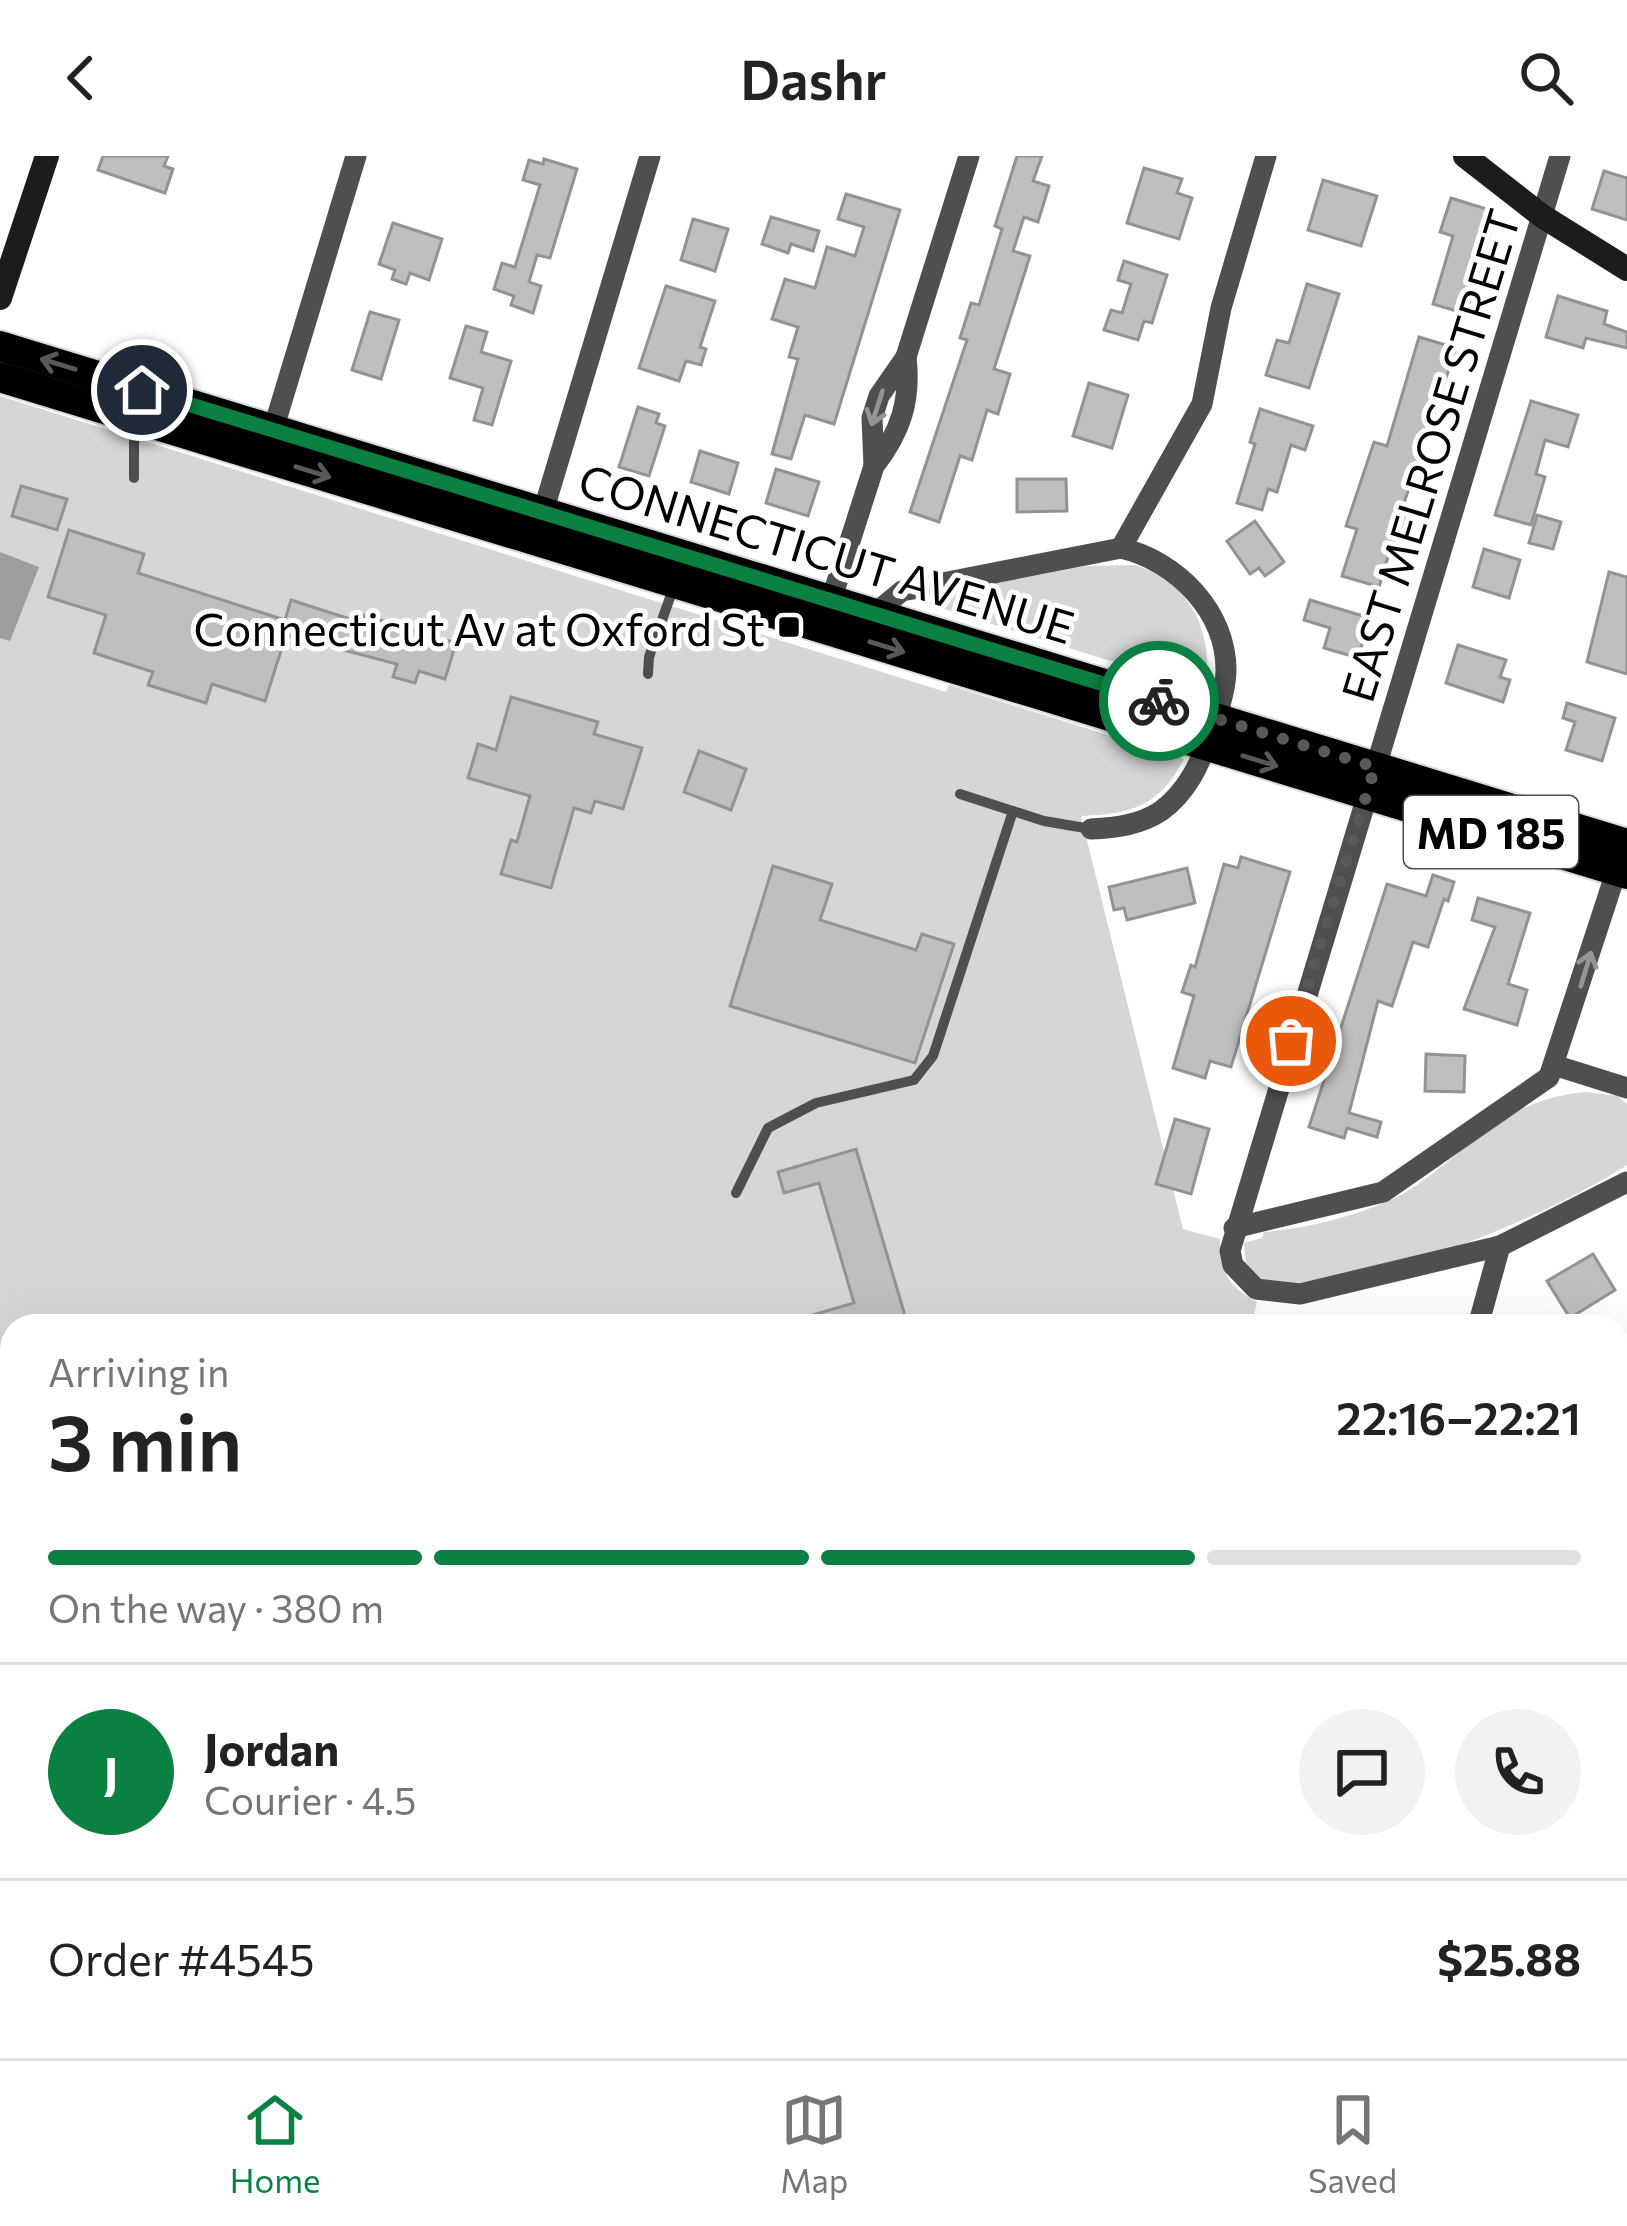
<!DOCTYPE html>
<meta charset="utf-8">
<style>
body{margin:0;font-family:Commissioner,sans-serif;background:#f2f2f2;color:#222;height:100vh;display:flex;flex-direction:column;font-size:45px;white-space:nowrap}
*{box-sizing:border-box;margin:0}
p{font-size:39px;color:#767676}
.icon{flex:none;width:66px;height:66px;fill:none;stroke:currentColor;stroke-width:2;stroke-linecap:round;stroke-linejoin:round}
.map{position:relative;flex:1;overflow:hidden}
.drawer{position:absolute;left:0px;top:1158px;width:1629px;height:744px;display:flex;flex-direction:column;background:#fff;border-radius:36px 36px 0 0;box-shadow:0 12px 48px #0002}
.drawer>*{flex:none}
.pin{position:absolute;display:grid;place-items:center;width:102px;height:102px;color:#fff;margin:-51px;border:6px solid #fff;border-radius:50%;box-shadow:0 3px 12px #0007}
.courier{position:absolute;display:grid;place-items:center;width:120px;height:120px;margin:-60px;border:9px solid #0b8043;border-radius:50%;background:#fff;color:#222;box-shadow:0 3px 15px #0007}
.summary em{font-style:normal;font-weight:600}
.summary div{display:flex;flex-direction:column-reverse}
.summary{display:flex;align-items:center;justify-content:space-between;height:204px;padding:0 48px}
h1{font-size:78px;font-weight:600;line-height:90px}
.bar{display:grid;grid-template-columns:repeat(4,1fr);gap:18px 12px;align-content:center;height:144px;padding:0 48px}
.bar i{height:15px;border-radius:9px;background:#e0e0e0}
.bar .current{background:#0b8043}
.bar p{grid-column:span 4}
.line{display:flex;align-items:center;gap:30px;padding:0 48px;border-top:3px solid #e0e0e0}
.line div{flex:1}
.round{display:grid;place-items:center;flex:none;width:126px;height:126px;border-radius:63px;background:#f2f2f2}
header{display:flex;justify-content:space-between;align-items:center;height:156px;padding:0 48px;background:#fff;font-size:54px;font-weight:600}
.dock{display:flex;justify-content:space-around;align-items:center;height:168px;border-top:3px solid #e0e0e0;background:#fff;font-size:33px;color:#767676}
.dock a{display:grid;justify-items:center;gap:6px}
.dock .current{color:#0b8043}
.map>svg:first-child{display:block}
</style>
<header><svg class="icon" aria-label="back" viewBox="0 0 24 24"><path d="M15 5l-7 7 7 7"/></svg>Dashr<svg class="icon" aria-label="search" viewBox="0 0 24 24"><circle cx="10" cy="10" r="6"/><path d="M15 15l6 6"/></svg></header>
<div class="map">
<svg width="1627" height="1902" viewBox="0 0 1627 1902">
<rect width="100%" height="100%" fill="#fff"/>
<g fill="#d6d6d6">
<path d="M0 240 946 536 949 529 1184 603C1159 651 1131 658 1081 660L1183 1073 1220 1083C1221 1116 1227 1130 1257 1146L1252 1170H12V1890H1160L1157 1902H0Z"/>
<path d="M1135 409C1194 428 1213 478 1206 535L912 443 1086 410Z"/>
<path d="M1587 936 1618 940 1627 948V1009C1545 1062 1358 1141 1261 1127L1246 1108 1244 1087 1262 1082 1264 1076C1308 1073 1380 1055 1417 1029 1476 988 1507 942 1587 936Z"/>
</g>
<polygon fill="#9d9d9d" points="0,396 39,411 10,485 0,482"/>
<g fill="#bfbfbf" stroke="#939393" stroke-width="3">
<polygon points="103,0 168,0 164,10 173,13 165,37 98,14"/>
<polygon points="1017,0 1042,0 1033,25 1049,30 1038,66 1024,61 1013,95 1030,100 994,213 1010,218 998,258 987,254 972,304 960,300 939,366 910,356 967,184 960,182 971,147 979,149 1002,73 995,70"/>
<polygon points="544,3 577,13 550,102 537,99 529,126 541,130 533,157 511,149 514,140 494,133 502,107 515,111 540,29 523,24 529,4 543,8"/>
<polygon points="1144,12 1182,23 1177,37 1192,42 1179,83 1127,67"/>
<polygon points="1604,15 1627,22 1627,64 1592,53"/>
<polygon points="1323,24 1377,40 1361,90 1308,74"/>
<polygon points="846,38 900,54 834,268 805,259 791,303 772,298 798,203 789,201 798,171 772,163 785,123 815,132 827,91 855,100 864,71 838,63"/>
<polygon points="1451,42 1496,56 1466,158 1433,148 1453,80 1440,76"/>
<polygon points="771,61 819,75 813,95 791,88 788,97 762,88"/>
<polygon points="693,63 728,73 715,115 681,104"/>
<polygon points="393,67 442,83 429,124 410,117 406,128 392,123 395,114 379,108"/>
<polygon points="1124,105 1167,119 1152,167 1144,165 1138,184 1104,174 1111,154 1122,157 1131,128 1118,124"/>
<polygon points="1307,128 1339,138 1309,232 1266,219 1277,184 1289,187"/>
<polygon points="666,130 715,145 700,191 706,193 701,209 686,205 679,225 639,212"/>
<polygon points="1558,140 1607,155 1604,168 1627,176 1627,192 1586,182 1583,192 1546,181"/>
<polygon points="370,156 399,164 381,223 352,214"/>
<polygon points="466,170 487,176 481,196 511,205 492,269 474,264 483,232 450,222"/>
<polygon points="1419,181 1456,192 1402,353 1409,355 1399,386 1393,384 1379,431 1342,420 1357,373 1346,370 1374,286 1387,290"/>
<polygon points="1089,227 1128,239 1112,292 1073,280"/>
<polygon points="1531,245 1578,259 1568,291 1545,284 1536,318 1545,321 1531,369 1495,359"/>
<polygon points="638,251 659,258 656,267 665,270 649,320 619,311"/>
<polygon points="1260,253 1313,270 1305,294 1291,289 1277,336 1268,333 1262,354 1237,347 1255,288 1250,286"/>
<polygon points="700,295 738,307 729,338 691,326"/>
<polygon points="776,313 819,326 808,360 766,347"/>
<polygon points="1017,323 1066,323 1067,355 1017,356"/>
<polygon points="21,330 67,343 57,374 12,360"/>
<polygon points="1537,359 1561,366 1553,393 1529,387"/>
<polygon points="1255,365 1284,406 1265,420 1259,412 1250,418 1227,385"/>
<polygon points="69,374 144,398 138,417 285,464 291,444 362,467 364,459 456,487 445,523 419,515 415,527 393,521 397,508 286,479 265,545 212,528 206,547 148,529 153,516 94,497 106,459 48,441"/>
<polygon points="1484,393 1520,404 1509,442 1473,431"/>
<polygon points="1609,416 1627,421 1627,518 1587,506"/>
<polygon points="1310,444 1370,462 1358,502 1324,492 1330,472 1304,464"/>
<polygon points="1458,489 1506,504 1500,521 1510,524 1503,546 1446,527"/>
<polygon points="511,541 598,566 594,578 642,592 623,653 595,645 591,657 574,652 551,732 501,718 511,684 517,686 530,640 468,622 478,588 496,594"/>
<polygon points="1567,547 1615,562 1602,605 1566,594 1575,566 1563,562"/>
<polygon points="699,595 746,613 731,654 684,636"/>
<polygon points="1241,701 1290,716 1231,911 1210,905 1205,922 1173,912 1194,840 1182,836 1191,809 1195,811 1224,708 1238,712"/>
<polygon points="773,710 832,728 820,764 916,794 922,778 954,788 915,907 730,850"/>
<polygon points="1187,712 1195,747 1127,764 1124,752 1114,754 1109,731"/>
<polygon points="1433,719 1454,726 1448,745 1444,743 1428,791 1413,786 1392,850 1378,845 1349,957 1381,966 1377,981 1347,972 1344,982 1309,971 1387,728 1426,740"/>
<polygon points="1478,742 1530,757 1508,828 1527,834 1517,869 1464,853 1495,771 1472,764"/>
<polygon points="1426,898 1465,900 1464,936 1425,935"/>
<polygon points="1175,963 1209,973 1191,1038 1156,1028"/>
<polygon points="856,993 908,1170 789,1170 788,1166 854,1147 819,1027 784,1037 778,1016"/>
<polygon points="1593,1098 1615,1134 1570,1162 1547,1125"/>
</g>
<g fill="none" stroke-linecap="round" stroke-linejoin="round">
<g stroke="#dbdbdb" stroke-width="34">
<g id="primary">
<polyline points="0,190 1627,688"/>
<polyline points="0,221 1627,718"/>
</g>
</g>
<g stroke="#4f4f4f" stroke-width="10">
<polyline points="134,266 134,322"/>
<polyline points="648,518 649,501 674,430"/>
<polyline points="960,638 1044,665 1091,673"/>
<polyline points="736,1037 768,972 816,947 914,924 933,900 1013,655"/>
</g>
<g stroke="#4f4f4f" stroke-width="21">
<polyline points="1560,0 1230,1095 1233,1109 1256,1133 1300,1138 1500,1090 1627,1026"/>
<polyline points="270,284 356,0"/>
<polyline points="874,310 872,262 879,240 906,201 969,0"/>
<polyline points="540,366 650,0"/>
<polyline points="1121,392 1202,248 1221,152 1266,0"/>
<path d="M828 454 874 310C901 276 911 244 906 201"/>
<path d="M874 458 902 435 1121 392C1177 405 1227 456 1226 516 1225 537 1217 559 1210 579 1200 608 1187 636 1161 655 1140 669 1115 672 1091 673"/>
<polyline points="1557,910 1627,932"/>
<polyline points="1234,1072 1383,1036 1549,921 1620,704"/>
<polyline points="1478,1170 1500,1090"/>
<polyline points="1617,1624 1627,1619"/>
<polyline points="1617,1681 1627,1648"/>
<polyline points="1269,1890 1282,1902"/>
<polyline points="1253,1902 1257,1890"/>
<polyline points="1550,1902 1553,1890"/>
</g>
<g stroke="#1c1c1c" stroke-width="24">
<polyline points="1465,0 1542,60 1627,113"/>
<polyline points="0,142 47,0"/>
</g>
<use href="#primary" stroke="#000" stroke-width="30"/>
</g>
<defs><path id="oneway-shaft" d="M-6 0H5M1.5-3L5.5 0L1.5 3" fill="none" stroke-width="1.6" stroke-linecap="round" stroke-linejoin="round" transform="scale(3)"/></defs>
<g stroke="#595959">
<use href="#oneway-shaft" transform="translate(58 208) rotate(-163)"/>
<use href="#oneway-shaft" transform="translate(313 316) rotate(17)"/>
<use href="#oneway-shaft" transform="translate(887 491) rotate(17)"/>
<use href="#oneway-shaft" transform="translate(1260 605) rotate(17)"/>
</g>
<g stroke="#959595">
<use href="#oneway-shaft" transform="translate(877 252) rotate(108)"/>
<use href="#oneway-shaft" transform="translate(1586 813) rotate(-73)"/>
</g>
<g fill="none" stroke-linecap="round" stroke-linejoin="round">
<polyline stroke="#595959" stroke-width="12" stroke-dasharray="0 21.6" points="1159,545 1375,611 1291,885"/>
<polyline stroke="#0b8043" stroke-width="15" points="142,234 1159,545"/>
</g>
<rect fill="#000" stroke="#fff" stroke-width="4.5" x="777" y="459" width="24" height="24" rx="6"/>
<g text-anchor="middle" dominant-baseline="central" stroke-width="10" stroke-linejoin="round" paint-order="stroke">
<rect fill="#fff" stroke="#4c4c4c" stroke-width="3" x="1404" y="640" width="174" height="72" rx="9"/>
<g font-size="42" font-weight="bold" fill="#000">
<text x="1491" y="676">MD 185</text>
</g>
<g font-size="45" fill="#000" stroke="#fff">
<text transform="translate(1429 299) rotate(-73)">EAST MELROSE STREET</text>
<text transform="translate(827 396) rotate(17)">CONNECTICUT AVENUE</text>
</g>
<g font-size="45" fill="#000" stroke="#fff" text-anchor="end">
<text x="765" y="471">Connecticut Av at Oxford St</text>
</g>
</g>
</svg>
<div class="pin" style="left:1291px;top:885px;background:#ea580c"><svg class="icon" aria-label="bag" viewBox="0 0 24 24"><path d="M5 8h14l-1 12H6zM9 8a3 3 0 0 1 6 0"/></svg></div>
<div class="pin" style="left:142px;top:234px;background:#1f2937"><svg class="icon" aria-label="home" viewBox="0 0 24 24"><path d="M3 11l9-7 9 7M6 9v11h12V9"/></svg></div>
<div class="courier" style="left:1159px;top:545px"><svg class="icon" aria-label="bike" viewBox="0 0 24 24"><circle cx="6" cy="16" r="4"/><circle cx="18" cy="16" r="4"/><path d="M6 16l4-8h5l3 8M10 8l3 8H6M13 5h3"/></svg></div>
<section class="drawer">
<div class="summary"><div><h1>3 min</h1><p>Arriving in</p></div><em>22:16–22:21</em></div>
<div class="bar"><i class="current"></i><i class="current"></i><i class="current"></i><i></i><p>On the way · 380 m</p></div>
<div class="line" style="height:216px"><b class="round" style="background:#0b8043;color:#fff">J</b><div><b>Jordan</b><p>Courier · 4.5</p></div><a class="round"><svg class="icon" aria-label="chat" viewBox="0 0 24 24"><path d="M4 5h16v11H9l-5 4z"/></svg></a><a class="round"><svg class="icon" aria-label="phone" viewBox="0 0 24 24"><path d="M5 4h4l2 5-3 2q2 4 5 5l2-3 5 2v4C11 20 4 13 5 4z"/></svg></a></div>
<div class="line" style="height:156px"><div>Order #4545</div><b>$25.88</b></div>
</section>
</div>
<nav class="dock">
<a class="current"><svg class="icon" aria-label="home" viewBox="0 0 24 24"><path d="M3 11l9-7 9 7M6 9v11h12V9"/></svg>Home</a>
<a><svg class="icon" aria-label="map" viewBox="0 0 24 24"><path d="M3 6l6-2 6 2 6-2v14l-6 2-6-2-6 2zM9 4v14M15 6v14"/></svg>Map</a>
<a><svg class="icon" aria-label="saved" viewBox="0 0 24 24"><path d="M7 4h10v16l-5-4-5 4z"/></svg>Saved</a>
</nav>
